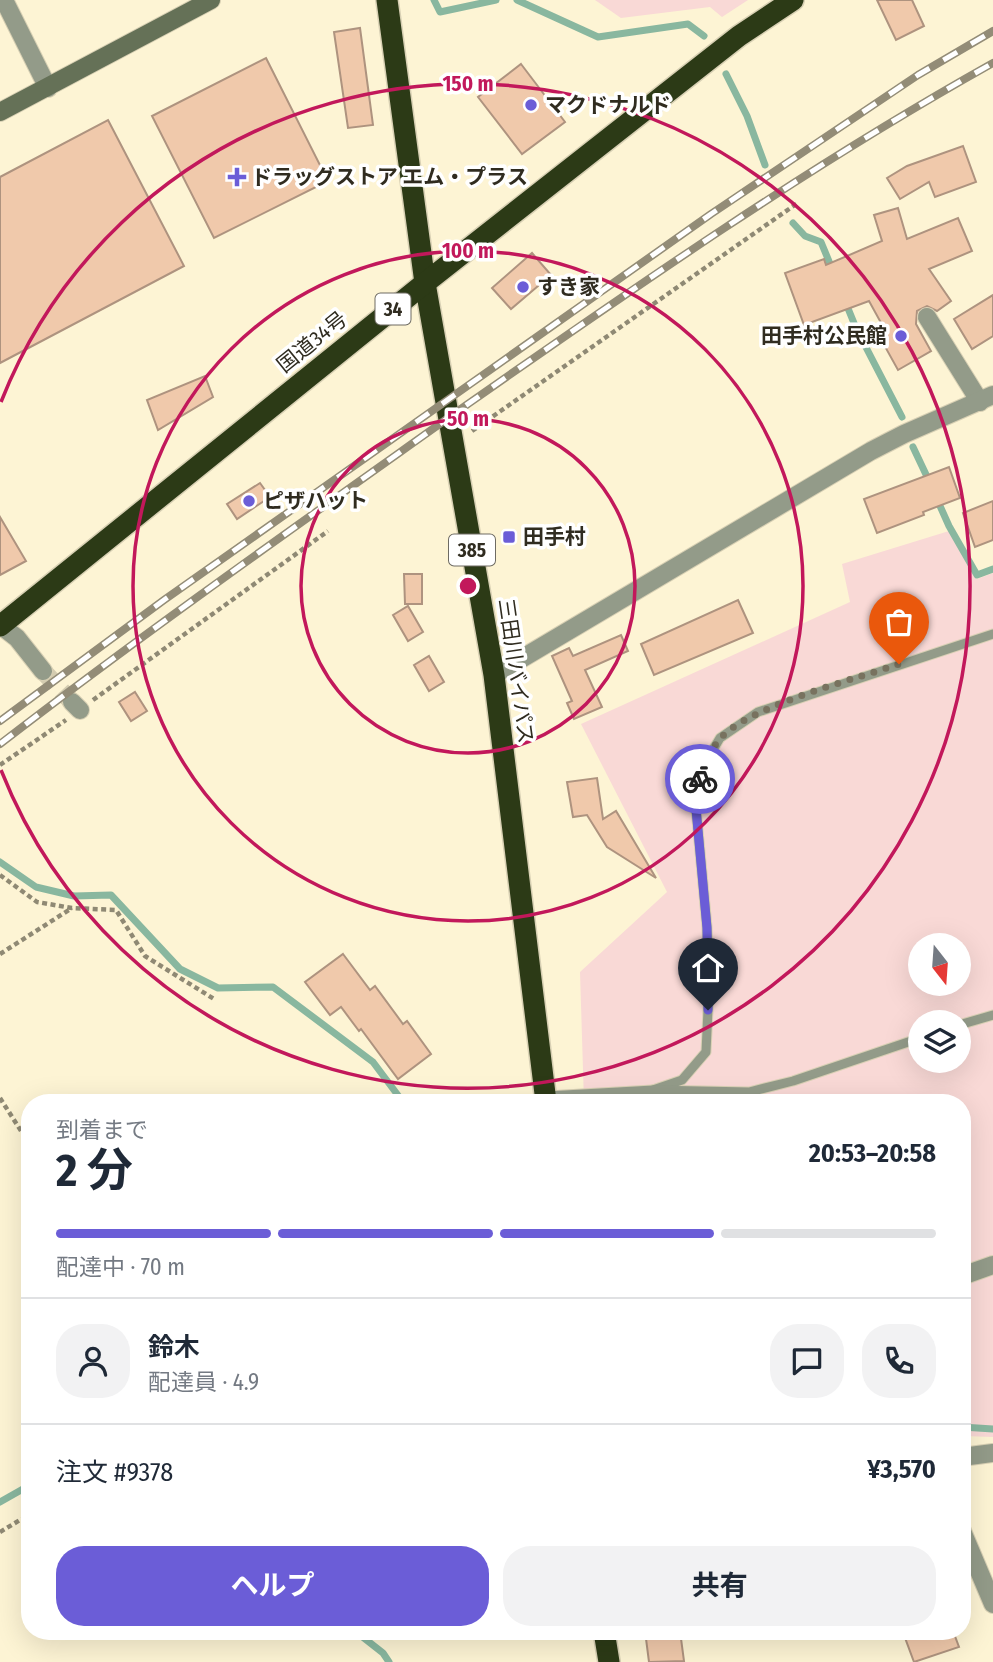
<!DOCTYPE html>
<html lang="ja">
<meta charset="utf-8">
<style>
body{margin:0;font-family:"Fira Sans Condensed","Noto Sans JP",sans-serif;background:#f2f2f3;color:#1f2937;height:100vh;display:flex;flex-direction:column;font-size:26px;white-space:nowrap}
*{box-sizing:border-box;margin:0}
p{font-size:23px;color:#747a83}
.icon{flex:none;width:38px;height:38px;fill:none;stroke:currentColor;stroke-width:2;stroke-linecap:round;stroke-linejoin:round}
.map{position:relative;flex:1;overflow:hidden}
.details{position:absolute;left:21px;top:1094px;width:950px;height:546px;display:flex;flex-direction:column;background:#fff;border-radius:28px;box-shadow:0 7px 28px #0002}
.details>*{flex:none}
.needle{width:46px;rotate:163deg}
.buttons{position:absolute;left:908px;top:933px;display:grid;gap:14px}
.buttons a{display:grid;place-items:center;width:63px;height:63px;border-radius:50%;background:#fff;box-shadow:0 7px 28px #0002;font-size:35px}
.pin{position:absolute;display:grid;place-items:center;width:60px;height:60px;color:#fff;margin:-72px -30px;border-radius:50% 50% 50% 0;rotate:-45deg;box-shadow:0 0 7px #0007}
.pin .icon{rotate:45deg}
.courier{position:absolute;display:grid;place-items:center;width:70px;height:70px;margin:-35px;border:5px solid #6b5dd7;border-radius:50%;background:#fff;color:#222;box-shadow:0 2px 9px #0007}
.overview em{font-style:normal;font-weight:700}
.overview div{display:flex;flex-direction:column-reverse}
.overview{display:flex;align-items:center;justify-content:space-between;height:119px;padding:0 35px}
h1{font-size:46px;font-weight:700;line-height:52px}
.bar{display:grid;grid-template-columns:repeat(4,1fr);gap:10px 7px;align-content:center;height:84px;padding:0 35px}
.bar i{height:9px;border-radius:5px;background:#e0e1e3}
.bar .active{background:#6b5dd7}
.bar p{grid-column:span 4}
.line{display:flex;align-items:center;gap:18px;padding:0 35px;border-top:2px solid #e0e1e3}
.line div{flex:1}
.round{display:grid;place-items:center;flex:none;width:74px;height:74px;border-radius:28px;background:#f2f2f3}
.primary-button{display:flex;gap:14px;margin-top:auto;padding:14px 35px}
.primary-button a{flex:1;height:80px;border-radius:28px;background:#6b5dd7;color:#fff;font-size:28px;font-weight:700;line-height:80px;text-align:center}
.primary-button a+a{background:#f2f2f3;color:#1f2937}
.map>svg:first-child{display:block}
</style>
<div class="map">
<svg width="993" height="1662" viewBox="0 0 993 1662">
<rect width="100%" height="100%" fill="#fdf4d4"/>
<g fill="#f9d9d6" fill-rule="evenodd">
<polygon points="595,0 748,0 722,17 710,7 621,18"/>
<path d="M949 531 977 579 993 573V1437L963 1436 962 1102H584L580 972 667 892 581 724 850 602 842 564ZM920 945H959V984H920ZM920 1022H959V1060H920Z"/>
</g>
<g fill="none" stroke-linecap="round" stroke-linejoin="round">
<g stroke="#89b79f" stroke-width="7">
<polyline points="434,0 440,12 496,0"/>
<polyline points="517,0 598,37 688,24 704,36"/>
<polyline points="726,74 747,116 765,165"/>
<polyline points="793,223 805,236 821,242 833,271"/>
<polyline points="845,301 856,328 902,417"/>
<polyline points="913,447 930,483"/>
<polyline points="936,497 949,526 977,575 993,569"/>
<polyline points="0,862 36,887 74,896 111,895 180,969 218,988 273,987 373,1062 403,1102"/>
<polyline points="962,1427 993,1429"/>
<polyline points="0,1502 30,1485"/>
<polyline points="355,1631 383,1653 389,1662"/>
</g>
</g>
<g fill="#f0c9ab" stroke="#ae937f" stroke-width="2">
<polygon points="877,0 912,0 924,26 896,40"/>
<polygon points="360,28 373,125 348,128 334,32"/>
<polygon points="266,58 328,181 214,238 152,116"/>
<polygon points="521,64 565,122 522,154 478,97"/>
<polygon points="108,120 184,266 0,363 0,177"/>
<polygon points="963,146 976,182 935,197 929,182 900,199 887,178 907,166"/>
<polygon points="898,208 907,239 958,218 972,251 929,269 951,301 937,311 927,306 917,311 916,324 931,351 898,370 878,334 885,330 869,301 804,325 785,273 824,259 826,265 882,241 874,215"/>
<polygon points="532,253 551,275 511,309 492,288"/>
<polygon points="993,295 993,336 972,349 954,319"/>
<polygon points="205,376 213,397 158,430 147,400"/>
<polygon points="949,467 960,498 923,512 924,515 877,533 864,499"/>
<polygon points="260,483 270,497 237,519 227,504"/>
<polygon points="993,501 993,540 975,547 963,513"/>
<polygon points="0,517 26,561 0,575"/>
<polygon points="404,574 422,574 422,604 405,604"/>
<polygon points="738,600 753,633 654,675 641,644"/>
<polygon points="408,606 423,632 408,641 393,615"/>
<polygon points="621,635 628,651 585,670 602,707 574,719 567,703 572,701 552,656 569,648 573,656"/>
<polygon points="429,656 444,682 429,691 414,665"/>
<polygon points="135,692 147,711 131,721 119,702"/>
<polygon points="597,778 603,819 616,811 656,878 607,847 587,815 573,817 567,782"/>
<polygon points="343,954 370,990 375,986 403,1024 407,1021 431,1054 398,1079 361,1029 359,1031 341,1007 330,1015 305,982"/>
<polygon points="645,1631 680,1631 684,1661 649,1662"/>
<polygon points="916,1631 953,1631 959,1647 914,1662 904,1635"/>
</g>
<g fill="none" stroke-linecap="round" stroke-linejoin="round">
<polyline stroke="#d4ccb0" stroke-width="18" stroke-dasharray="18 9" stroke-linecap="butt" points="43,671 72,702"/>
<g stroke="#d8d0b4" stroke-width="11">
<g id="lane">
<polyline points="959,1025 993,1015"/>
<polyline points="653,1090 682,1080 706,1052 709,989 707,927 695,798 702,768 720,738 758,712 993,634"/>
<polyline points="547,1096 653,1090 749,1092 793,1081 920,1038"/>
</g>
</g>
<g stroke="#d8d0b4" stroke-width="20">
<g id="street">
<polyline points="4,0 48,88"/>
<polyline points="927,317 980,402"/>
<polyline points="0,625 17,638 43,671"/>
<polyline points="494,675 871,451 904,434 993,395"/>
<polyline points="72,702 80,710"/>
<polyline points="962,1276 993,1265"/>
<polyline points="962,1457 993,1453"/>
<polyline points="962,1531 993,1604"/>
</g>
</g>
<g stroke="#d8d0b4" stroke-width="20">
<polyline id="secondary" points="0,112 211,0"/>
</g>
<g stroke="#d8d0b4" stroke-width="24">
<g id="highway">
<polyline points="387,0 425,283 494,675 546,1102"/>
<polyline points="0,626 425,283 739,36 793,0"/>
<polyline points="604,1631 609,1662"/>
</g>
</g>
<g stroke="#8f8974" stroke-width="4.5" stroke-dasharray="5 3.5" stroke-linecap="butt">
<polyline points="472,431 799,202"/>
<polyline points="93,700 328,531"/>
<polyline points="0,765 66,720"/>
<polyline points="0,875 37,902 72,908 116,910 145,956 214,999"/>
<polyline points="0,954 72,908"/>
<polyline points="0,1098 30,1145"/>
<polyline points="0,1532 30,1514"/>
</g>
<use href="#lane" stroke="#939b89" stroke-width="9"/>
<use href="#street" stroke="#939b89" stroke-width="18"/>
<use href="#secondary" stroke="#657157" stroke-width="18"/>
<use href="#highway" stroke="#2c3a16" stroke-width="21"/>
<g stroke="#938c77" stroke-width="8">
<g id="rail">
<polyline points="0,721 164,600 711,214 918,75 993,31"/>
<path d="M0 744C152 627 309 517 465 406 638 285 809 166 993 63"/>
</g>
</g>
<use href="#rail" stroke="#fff" stroke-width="5" stroke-dasharray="16" stroke-linecap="butt"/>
</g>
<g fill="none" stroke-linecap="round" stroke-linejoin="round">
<path stroke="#78725f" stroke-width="7" stroke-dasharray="0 12.6" d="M700 779C703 766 710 751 719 740 745 707 856 679 899 664"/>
<polyline stroke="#6b5dd7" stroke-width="9" points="700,779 695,798 707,928 708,1010"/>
</g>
<g fill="none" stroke="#c2185b" stroke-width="3.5">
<circle cx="468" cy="586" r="167"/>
<circle cx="468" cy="586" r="335"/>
<path d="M1 402A502 502 0 1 1 1 770"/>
</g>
<g fill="#6b5dd7" stroke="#fff" stroke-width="2.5">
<circle cx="531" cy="105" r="7"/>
<path d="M233.5 166.5h7v7h7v7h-7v7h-7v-7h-7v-7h7z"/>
<circle cx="523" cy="287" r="7"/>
<circle cx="901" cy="336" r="7"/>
<circle cx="249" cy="501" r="7"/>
<rect x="502" y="530" width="14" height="14" rx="3.5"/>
</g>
<g text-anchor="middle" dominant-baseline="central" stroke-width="7" stroke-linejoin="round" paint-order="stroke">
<g fill="#fff" stroke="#6e6b63" stroke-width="2">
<rect x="375.5" y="293.5" width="35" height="31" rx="5"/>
<rect x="449" y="534.5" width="46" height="31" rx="5"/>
</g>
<g font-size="19" font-weight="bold" fill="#302c20">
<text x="393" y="309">34</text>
<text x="472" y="550">385</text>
</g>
<g font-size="21" font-weight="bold" fill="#302c20" stroke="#fff" text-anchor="start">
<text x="545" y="105">マクドナルド</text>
<text x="251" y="177">ドラッグストア エム・プラス</text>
<text x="537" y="287">すき家</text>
<text x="887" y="336" text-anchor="end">田手村公民館</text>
<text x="263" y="501">ピザハット</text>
<text x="523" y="537">田手村</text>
</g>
<g font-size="21" fill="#302c20" stroke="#fff">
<text transform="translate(312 342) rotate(-39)">国道34号</text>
<text transform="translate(516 671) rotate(82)">三田川バイパス</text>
</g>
</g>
<circle cx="468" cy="586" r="10" fill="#c2185b" stroke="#fff" stroke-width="3.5"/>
<g font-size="21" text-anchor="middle" font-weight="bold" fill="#c2185b" stroke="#fff" stroke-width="7" stroke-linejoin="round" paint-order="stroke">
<text x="468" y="91">150 m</text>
<text x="468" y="258">100 m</text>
<text x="468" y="426">50 m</text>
</g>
</svg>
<div class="buttons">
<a><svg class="needle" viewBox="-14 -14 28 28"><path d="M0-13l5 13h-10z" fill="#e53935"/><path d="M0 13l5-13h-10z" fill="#747a83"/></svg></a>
<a><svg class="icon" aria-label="layers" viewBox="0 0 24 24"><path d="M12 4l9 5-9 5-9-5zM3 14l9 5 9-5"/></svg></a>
</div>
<div class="pin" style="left:899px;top:664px;background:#ea580c"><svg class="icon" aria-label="bag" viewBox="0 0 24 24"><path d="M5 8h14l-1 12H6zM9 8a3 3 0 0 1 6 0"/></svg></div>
<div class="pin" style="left:708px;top:1010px;background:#1f2937"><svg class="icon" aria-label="home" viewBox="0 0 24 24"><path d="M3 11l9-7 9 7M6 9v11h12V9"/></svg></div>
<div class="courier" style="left:700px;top:779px"><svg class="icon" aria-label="bike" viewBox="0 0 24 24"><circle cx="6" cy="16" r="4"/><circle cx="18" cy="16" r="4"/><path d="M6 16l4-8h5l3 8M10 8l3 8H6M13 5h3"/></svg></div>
<section class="details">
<div class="overview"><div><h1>2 分</h1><p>到着まで</p></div><em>20:53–20:58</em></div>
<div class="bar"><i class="active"></i><i class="active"></i><i class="active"></i><i></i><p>配達中 · 70 m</p></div>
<div class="line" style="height:126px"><a class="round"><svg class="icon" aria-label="person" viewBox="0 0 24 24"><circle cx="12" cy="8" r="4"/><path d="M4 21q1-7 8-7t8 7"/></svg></a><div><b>鈴木</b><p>配達員 · 4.9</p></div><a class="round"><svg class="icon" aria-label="chat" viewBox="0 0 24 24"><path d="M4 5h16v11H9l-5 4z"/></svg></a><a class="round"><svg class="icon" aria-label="phone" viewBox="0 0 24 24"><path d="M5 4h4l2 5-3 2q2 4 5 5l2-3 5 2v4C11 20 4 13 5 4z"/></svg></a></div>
<div class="line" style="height:91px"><div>注文 #9378</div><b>¥3,570</b></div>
<div class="primary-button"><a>ヘルプ</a><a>共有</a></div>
</section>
</div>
